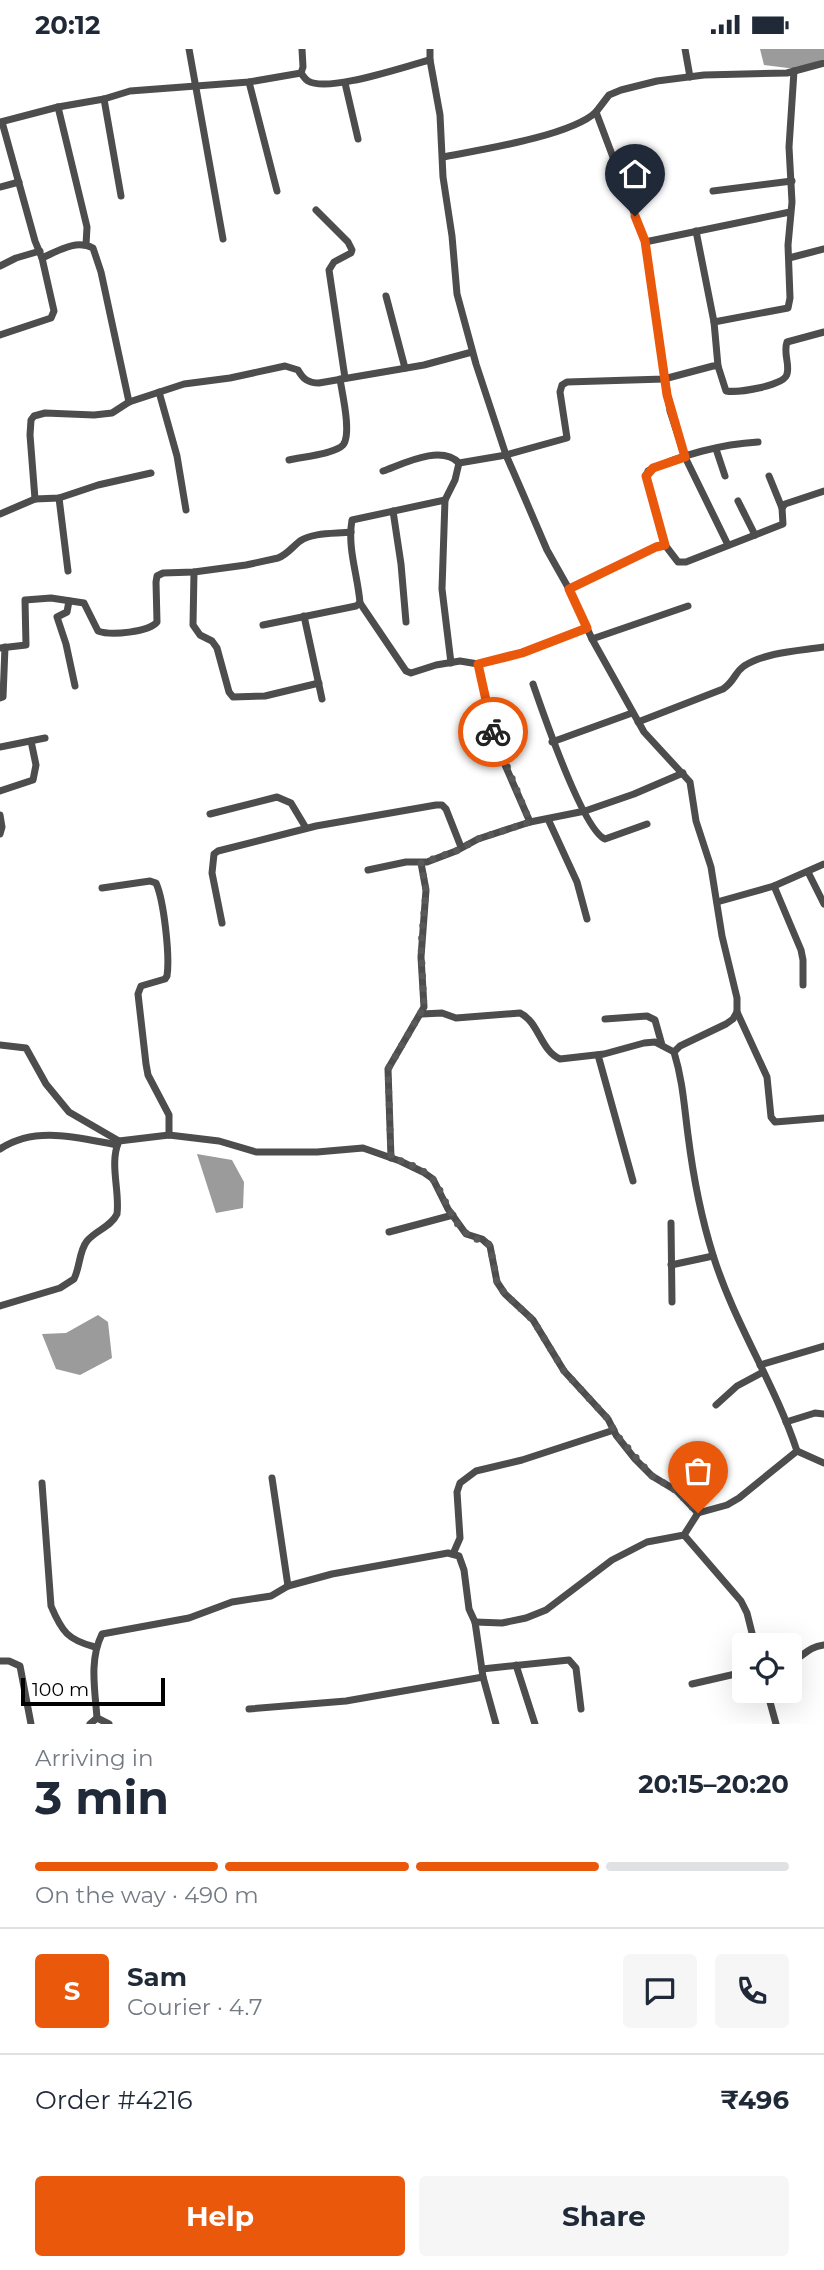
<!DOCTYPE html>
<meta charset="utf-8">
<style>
body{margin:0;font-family:Montserrat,sans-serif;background:#f6f6f7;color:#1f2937;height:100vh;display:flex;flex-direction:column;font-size:26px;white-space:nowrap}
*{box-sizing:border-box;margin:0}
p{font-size:23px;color:#747a83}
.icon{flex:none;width:38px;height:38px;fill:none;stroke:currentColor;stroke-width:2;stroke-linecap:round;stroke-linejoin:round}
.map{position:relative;height:1675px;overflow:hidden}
.panel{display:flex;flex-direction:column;background:#fff;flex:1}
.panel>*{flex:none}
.controls{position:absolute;left:732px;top:1584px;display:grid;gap:14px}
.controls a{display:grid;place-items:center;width:70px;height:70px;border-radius:7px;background:#fff;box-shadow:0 7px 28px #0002;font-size:35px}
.scale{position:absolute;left:21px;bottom:18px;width:144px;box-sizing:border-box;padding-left:7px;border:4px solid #000;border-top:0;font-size:19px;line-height:24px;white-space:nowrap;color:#000;-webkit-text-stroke:5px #fff;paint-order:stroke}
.pin{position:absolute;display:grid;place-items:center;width:60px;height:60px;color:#fff;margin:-72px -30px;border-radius:50% 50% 50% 0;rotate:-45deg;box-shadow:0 0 7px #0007}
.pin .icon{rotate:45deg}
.courier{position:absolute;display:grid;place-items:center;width:70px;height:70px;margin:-35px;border:5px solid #ea580c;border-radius:50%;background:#fff;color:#222;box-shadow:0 2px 9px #0007}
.summary em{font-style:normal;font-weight:700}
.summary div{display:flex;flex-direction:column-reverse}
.summary{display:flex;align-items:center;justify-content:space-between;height:119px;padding:0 35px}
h1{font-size:46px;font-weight:700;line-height:52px}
.bar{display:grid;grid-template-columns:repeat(4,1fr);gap:10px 7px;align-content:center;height:84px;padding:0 35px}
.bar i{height:9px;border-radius:5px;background:#e0e1e3}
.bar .on{background:#ea580c}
.bar p{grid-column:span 4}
.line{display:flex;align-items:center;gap:18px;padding:0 35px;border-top:2px solid #e0e1e3}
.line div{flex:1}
.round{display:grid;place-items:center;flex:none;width:74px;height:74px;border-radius:7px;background:#f6f6f7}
.cta{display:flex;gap:14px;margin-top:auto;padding:14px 35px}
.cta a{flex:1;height:80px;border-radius:7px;background:#ea580c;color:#fff;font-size:28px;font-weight:700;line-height:80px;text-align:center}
.cta a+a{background:#f6f6f7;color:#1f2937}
.status{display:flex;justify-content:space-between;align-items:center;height:49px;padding:0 35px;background:#fff;direction:ltr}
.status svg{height:19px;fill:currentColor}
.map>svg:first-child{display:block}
</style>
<div class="status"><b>20:12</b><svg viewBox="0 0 49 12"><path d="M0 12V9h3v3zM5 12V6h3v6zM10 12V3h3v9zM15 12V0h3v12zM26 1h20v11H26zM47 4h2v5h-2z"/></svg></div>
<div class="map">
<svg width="824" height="1675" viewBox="0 0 824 1675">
<rect width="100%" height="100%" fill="#fff"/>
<g fill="#9b9b9b">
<polygon points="760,0 824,0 824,10 796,20 764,16"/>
<polygon points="197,1105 232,1111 244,1133 243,1159 216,1164"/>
<polygon points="98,1266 108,1273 112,1309 80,1326 56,1320 42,1285 66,1284"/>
</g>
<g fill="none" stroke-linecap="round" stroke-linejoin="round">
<g stroke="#4d4d4d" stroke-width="7">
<polyline points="189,0 223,190"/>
<polyline points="685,0 690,28"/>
<path d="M301 24C303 27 305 30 308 32 329 44 405 17 430 11"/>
<polyline points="249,33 277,142"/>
<polyline points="345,34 358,90"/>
<polyline points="104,50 121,147"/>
<polyline points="58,58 87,178 86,196"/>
<polyline points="0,73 58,58 104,50 130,42 249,33 301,24 303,18 302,0"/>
<path d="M443 108C479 101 571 87 596 63"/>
<polyline points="0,138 19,133"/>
<polyline points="713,142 792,132"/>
<polyline points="316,161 348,193 352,201 351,204 334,213 329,221 345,329"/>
<polyline points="696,182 714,273 718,317"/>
<polyline points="645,193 790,163"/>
<path d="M42 209C58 202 76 190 93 199L101 223 129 353"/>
<polyline points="789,209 824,200"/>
<polyline points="0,217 16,209 40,202"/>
<polyline points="386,247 405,319"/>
<polyline points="714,273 788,259 790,249 788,196 792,153 789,98 794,22"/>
<polyline points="0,286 51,269 54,262 42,209 35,192 2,73"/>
<polyline points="159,343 177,407 186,461"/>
<polyline points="716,400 725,427"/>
<path d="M289 411C301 408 335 405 343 396 352 385 342 344 340 330"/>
<path d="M459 414 506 406 567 389 560 343 562 336 567 333 664 330 713 317H718L726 342C737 344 785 337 787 325 790 315 783 304 787 293L824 283"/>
<path d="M383 422C403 415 441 395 459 414L455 431 445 451 442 540 451 614"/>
<polyline points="769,427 782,459"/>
<polyline points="59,449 68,522"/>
<path d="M35 450 30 386 31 371 34 367 45 364 94 366 112 364 129 353 184 335 230 329 285 317 298 321C303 330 308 334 319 334L424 316 472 303"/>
<polyline points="738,452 755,486"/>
<polyline points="393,462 401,515 406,573"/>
<polyline points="0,465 35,450 59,449 98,436 151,424"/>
<path d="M665 496 646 427 648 422C680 406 722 395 758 393"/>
<polyline points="728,496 685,408 670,362 645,193 596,63 609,46 621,41 657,32 704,26 787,24 824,14"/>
<polyline points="194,523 193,576 200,586 212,592 217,599 229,643 233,648 265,647 319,634"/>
<polyline points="569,540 656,498 665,496 678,513 686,513 783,475 782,459 785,455 824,442"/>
<polyline points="69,552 67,563 57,568 66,595 75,637"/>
<polyline points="360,554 406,622 411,624 436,616 460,612 478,615 522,604 587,579"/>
<polyline points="304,567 322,650"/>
<path d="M263 576 356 557 360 554C358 527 347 499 352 471L445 451"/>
<polyline points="592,590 688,557"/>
<path d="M0 599 26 596 25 551 51 549 84 554 98 582C111 587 149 583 157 573L156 533 157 527 163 524 194 523 246 516 278 509C288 505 292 498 300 492 313 483 336 485 351 483"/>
<polyline points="478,615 495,693 530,773"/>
<path d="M533 635C542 661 583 781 605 790L647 775"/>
<polyline points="0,649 3,648 5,598"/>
<path d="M638 673 723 640C735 632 734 624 744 617 766 603 798 602 824 598"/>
<polyline points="552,693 632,664"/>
<polyline points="0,698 45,689"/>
<polyline points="0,742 33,731 36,716 31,692"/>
<polyline points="210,765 277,748 291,754 306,779"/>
<polyline points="0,766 2,778 0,785"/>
<polyline points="548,770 577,833 587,870"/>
<polyline points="368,821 406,813 427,813 456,802 478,790 530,773 585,762 634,745 683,724"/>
<polyline points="808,823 824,855"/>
<polyline points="774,837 801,901 803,911 803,936"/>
<path d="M102 839 150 832 156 834C164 852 170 907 167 927L165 930 141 937 138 945 146 1015 148 1026 169 1066V1086"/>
<polyline points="717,853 774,837 824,815"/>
<polyline points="222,874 212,824 214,805 218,802 316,777 436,756 442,756 446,760 461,798"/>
<polyline points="737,963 767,1028 771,1068 775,1073 824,1069"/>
<path d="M422 965 442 964 456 969 520 964C539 973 540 1001 560 1010L604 1005 644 994 655 993 674 1003"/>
<polyline points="605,970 647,967 655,971 662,996"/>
<polyline points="0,996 26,999 46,1035 69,1063 119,1092"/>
<polyline points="598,1006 633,1132"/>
<path d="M0 1100C35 1076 79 1089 117 1096"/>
<polyline points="391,1109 388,1020 424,958 421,908 426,841 421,814"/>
<polyline points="671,1174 672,1253"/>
<polyline points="389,1183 453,1166"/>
<polyline points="671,1216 713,1207"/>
<path d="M0 1257 60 1239 74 1230C80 1218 79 1202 87 1192 96 1181 111 1178 117 1165 120 1142 109 1114 119 1092L169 1086 219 1092 256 1103H317L363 1099 400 1112 423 1123 433 1130 448 1160 466 1185 482 1190 490 1197 497 1233 505 1245 533 1271 564 1322 608 1370 616 1386 635 1410 652 1427 677 1442 698 1464 727 1456 739 1449 797 1402C775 1335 734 1274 713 1206 701 1168 693 1126 688 1086 684 1056 683 1033 674 1003L680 997 726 975 733 970 737 963V949L722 887 711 818 696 772 690 733 644 683 592 590 569 540 547 501 523 445 506 406 476 315 457 245 452 187 443 128 440 66 430 11V0"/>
<polyline points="760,1316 824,1297"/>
<polyline points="716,1356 737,1337 763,1323"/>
<polyline points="786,1373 815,1364 824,1365"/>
<polyline points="797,1402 824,1414"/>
<polyline points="272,1429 288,1537"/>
<path d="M42 1434 51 1557C62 1583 68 1591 95 1598"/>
<polyline points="684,1486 741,1552 747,1564 755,1596"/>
<polyline points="453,1505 460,1489 457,1443 460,1434 476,1422 522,1411 614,1381"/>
<polyline points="475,1573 502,1574 526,1569 546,1561 612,1511 647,1493 684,1486 698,1464"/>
<polyline points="0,1612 9,1612 20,1617 31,1675"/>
<path d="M789 1613C805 1608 805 1599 824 1596"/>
<polyline points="516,1616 535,1675"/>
<polyline points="482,1620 569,1611 576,1619 581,1660"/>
<polyline points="692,1635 744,1623"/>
<polyline points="767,1642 776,1675"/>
<polyline points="249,1660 346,1652 483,1628"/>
<polyline points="97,1669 109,1675"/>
<path d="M90 1675 97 1669C95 1641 89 1611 102 1585L189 1569 232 1553 271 1547 288 1537 332 1525 448 1504 459 1507 464 1521 469 1560 475 1573 483 1628 496 1675"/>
</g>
</g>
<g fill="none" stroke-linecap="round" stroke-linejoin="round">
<path stroke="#595959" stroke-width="7" stroke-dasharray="0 12.6" d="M493 683 530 773 478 790 456 802 421 814 426 841 421 896 424 958 388 1020 391 1108C405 1114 425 1119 434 1132 446 1148 450 1171 466 1184 472 1190 483 1191 490 1196L497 1233 505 1245 533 1271 564 1322 608 1370 616 1385 652 1427 677 1442 698 1464"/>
<polyline stroke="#ea580c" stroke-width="9" points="493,683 478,615 522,604 587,579 569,540 656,498 665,496 646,427 653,419 685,408 667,346 645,192 635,167"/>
</g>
</svg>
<div class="controls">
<a><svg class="icon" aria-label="locate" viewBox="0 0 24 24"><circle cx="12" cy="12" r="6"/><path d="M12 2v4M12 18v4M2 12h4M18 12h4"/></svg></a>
</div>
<div class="scale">100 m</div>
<div class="pin" style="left:698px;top:1464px;background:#ea580c"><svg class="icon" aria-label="bag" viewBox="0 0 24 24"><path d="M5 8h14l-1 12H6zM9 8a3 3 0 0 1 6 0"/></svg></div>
<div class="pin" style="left:635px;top:167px;background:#1f2937"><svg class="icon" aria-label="home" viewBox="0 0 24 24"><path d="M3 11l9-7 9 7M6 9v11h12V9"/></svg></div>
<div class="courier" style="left:493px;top:683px"><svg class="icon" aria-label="bike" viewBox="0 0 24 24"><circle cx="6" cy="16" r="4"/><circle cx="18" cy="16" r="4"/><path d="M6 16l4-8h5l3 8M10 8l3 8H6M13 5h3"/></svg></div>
</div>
<section class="panel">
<div class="summary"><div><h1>3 min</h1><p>Arriving in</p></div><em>20:15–20:20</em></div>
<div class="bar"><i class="on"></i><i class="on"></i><i class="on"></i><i></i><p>On the way · 490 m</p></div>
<div class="line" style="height:126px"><b class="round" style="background:#ea580c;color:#fff">S</b><div><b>Sam</b><p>Courier · 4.7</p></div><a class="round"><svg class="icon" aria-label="chat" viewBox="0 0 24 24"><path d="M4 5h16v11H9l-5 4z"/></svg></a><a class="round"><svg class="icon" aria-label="phone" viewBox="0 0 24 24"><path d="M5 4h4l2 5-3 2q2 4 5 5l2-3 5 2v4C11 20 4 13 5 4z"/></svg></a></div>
<div class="line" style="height:91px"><div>Order #4216</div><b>₹496</b></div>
<div class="cta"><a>Help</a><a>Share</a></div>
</section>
